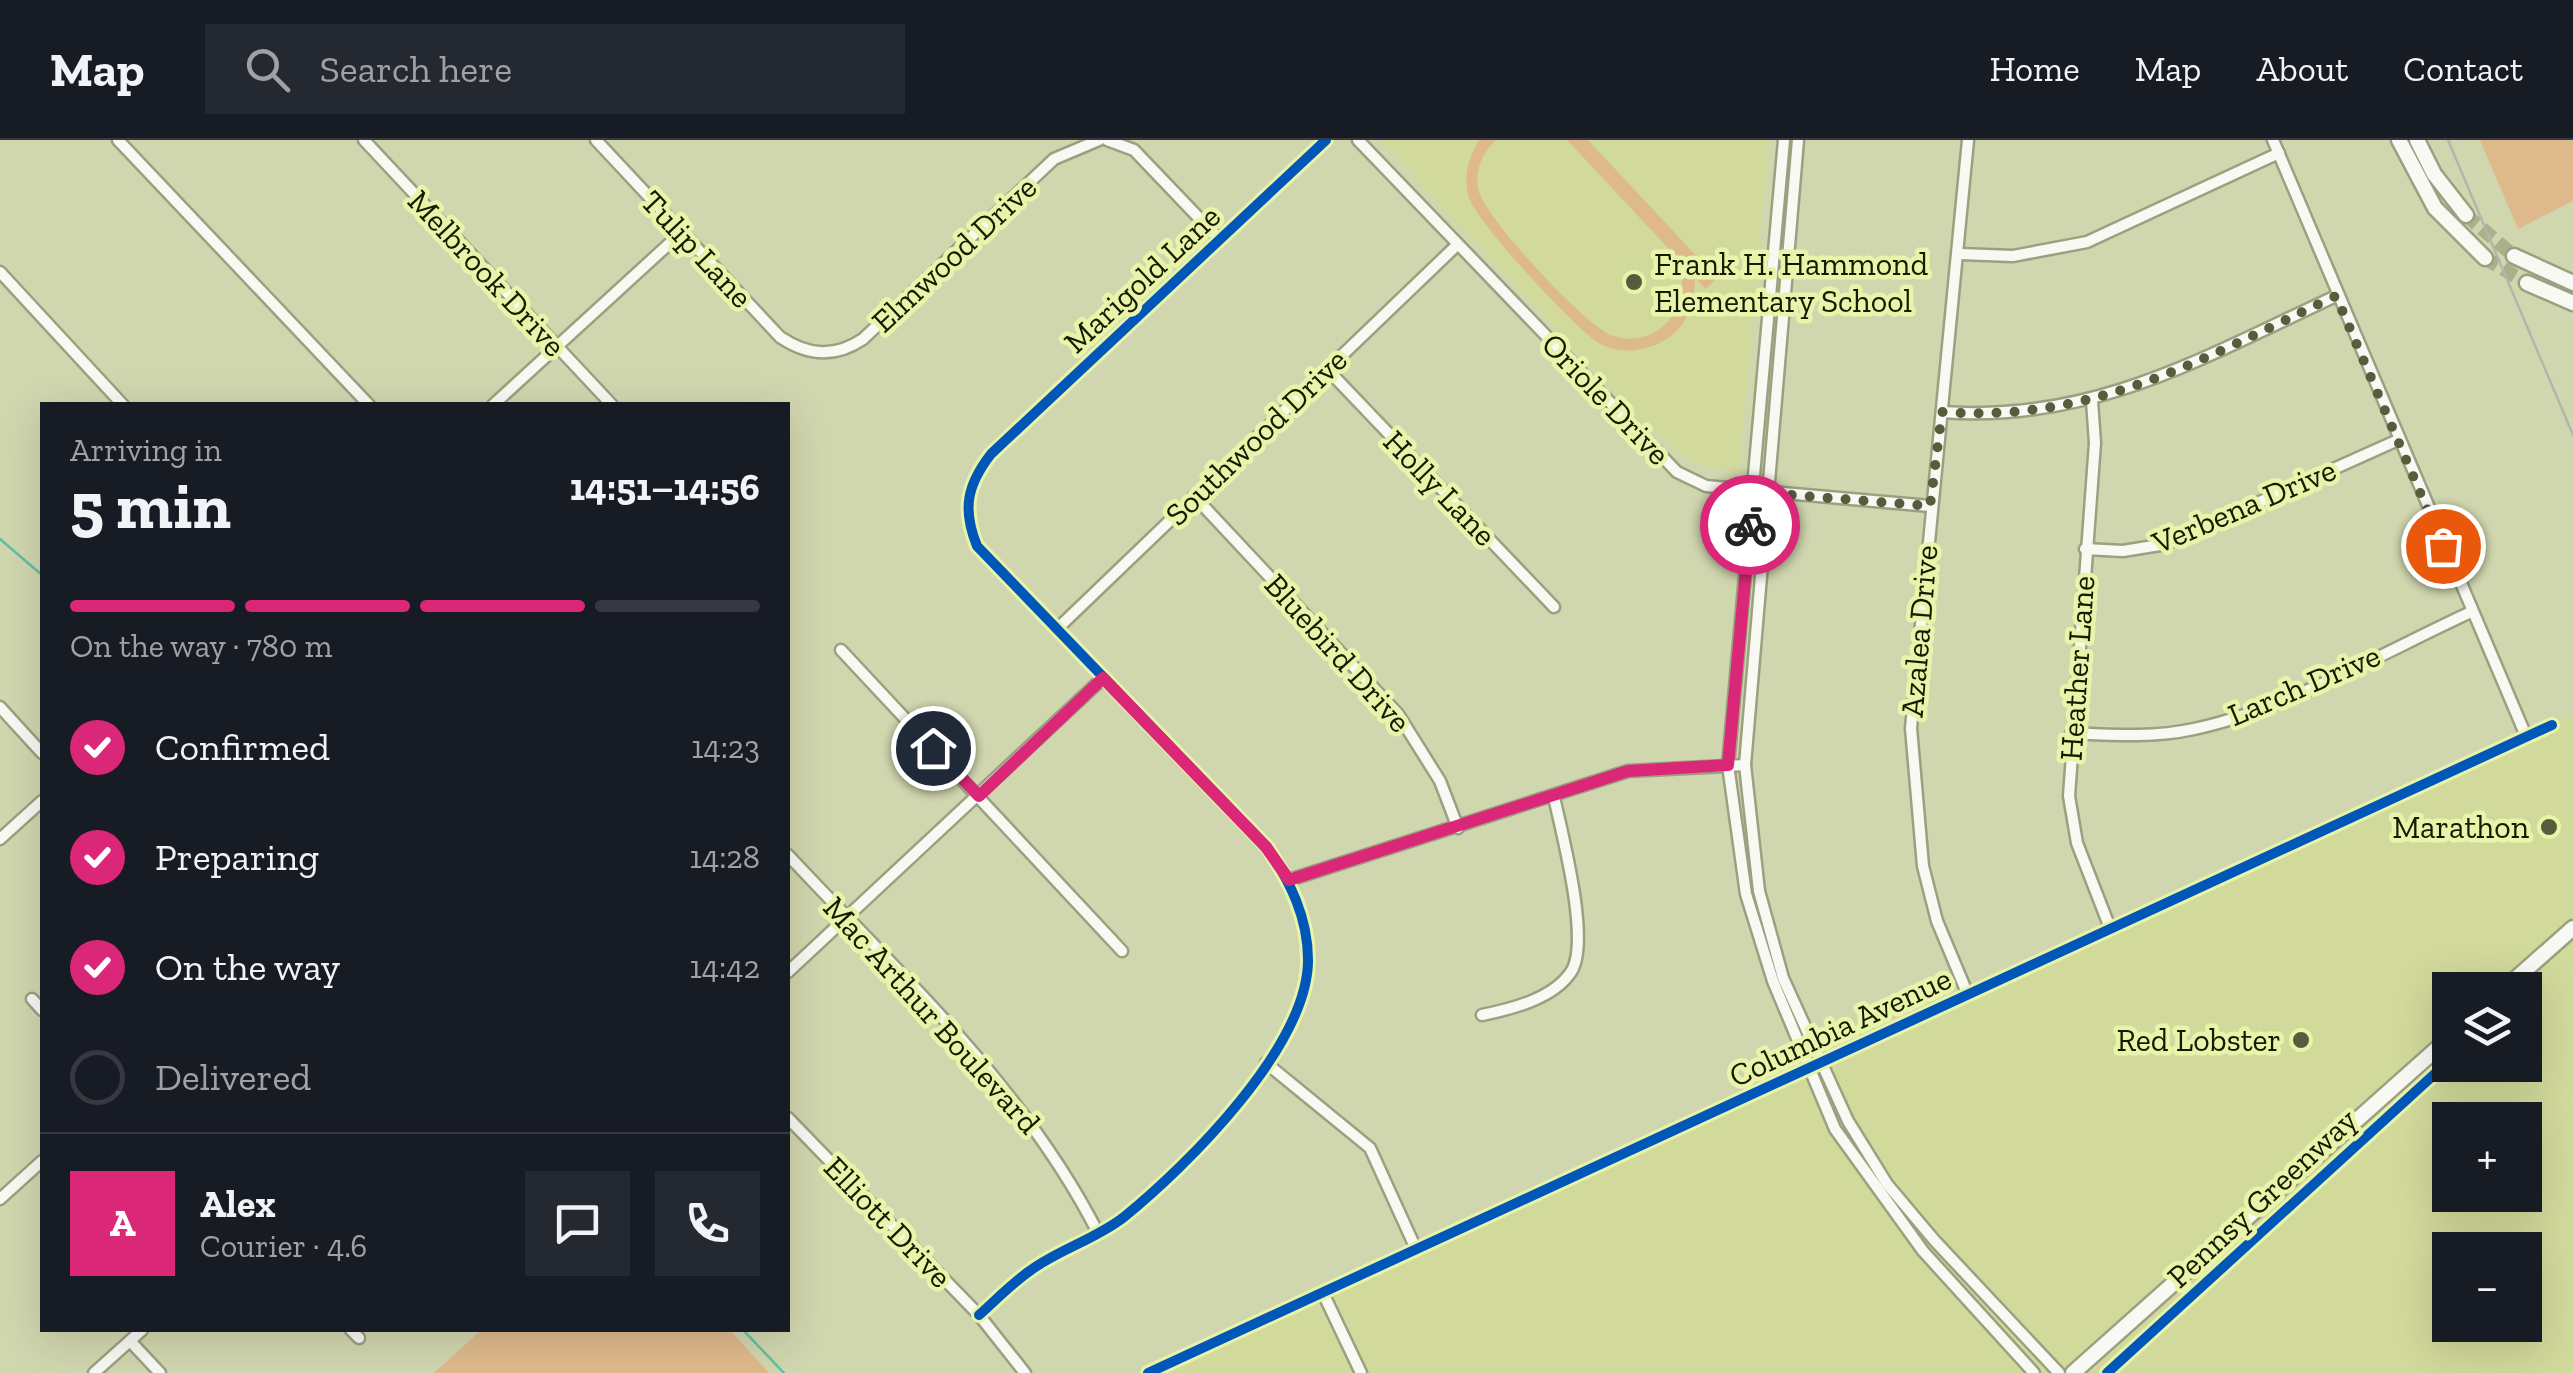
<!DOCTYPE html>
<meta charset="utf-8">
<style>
body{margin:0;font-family:"Zilla Slab",serif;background:#242831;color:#f1f3f6;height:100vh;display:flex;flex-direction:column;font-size:38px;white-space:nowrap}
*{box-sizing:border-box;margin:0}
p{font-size:32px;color:#9ea1a6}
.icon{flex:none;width:55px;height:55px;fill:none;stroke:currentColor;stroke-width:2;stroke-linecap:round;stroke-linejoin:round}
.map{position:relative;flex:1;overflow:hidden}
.panel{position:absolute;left:40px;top:262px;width:750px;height:930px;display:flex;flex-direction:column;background:#171b24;border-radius:0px;box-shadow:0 10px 40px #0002}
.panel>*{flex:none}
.controls{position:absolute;left:2432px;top:832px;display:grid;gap:20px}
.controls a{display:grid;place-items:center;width:110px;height:110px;border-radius:0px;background:#171b24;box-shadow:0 10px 40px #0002;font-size:50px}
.pin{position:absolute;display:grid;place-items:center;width:85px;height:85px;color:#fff;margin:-42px;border:5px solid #fff;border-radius:50%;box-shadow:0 2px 10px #0007}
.courier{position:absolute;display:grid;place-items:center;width:100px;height:100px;margin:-50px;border:8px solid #db2777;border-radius:50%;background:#fff;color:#222;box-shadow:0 2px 12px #0007}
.headline em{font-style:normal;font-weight:700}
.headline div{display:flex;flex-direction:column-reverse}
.headline{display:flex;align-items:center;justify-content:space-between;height:170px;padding:0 30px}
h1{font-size:65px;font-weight:700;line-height:75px}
.bar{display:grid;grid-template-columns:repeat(4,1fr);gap:15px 10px;align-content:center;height:120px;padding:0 30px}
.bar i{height:12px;border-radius:8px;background:#363941}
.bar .current{background:#db2777}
.bar p{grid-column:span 4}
.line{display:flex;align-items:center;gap:25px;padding:0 30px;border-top:2px solid #363941}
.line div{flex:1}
.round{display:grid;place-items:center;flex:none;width:105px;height:105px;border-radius:0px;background:#242831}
ol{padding:0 30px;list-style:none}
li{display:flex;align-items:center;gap:30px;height:110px}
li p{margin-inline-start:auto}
li .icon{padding:10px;border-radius:50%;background:#db2777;color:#fff;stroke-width:4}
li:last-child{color:#9ea1a6}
li i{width:55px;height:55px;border:5px solid #363941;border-radius:50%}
header{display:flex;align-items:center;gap:60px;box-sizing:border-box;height:140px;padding:0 50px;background:#171b24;border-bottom:2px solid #363941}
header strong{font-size:48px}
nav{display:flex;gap:55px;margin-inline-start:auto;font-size:35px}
.search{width:700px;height:90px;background:#242831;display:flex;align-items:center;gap:25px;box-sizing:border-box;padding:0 35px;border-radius:0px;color:#9ea1a6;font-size:38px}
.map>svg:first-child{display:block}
</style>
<header>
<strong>Map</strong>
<div class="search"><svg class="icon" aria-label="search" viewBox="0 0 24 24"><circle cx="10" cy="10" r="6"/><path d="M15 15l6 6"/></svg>Search here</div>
<nav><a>Home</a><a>Map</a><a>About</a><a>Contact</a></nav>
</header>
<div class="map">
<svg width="2573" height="1233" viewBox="0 0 2573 1233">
<rect width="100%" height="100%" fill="#d0d6ae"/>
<g fill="#d1d99b" fill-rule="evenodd">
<polygon points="1381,0 1769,0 1739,333 1695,324 1645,285"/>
<path d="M2573 575V1233H1154ZM2450 850H2525V925H2450ZM2450 980H2525V1055H2450ZM2450 1110H2525V1185H2450Z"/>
</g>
<g fill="#deb98c">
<path d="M1479 0H1496C1482 13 1475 30 1478 49 1483 76 1587 188 1613 196 1665 212 1702 152 1670 110L1567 0H1588L1717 138 1706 149 1695 138C1695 161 1688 185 1668 198 1648 211 1624 215 1602 205 1580 195 1476 81 1469 58 1463 37 1468 19 1479 0Z"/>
<polygon points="2480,0 2573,0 2573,61 2518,89"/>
<polygon points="481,1190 730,1190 769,1233 434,1233"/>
</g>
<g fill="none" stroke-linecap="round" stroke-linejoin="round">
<g stroke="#5fc0a1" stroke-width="2.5">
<polyline points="0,399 42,435"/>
<polyline points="743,1190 784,1233"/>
</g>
<g stroke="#abb08b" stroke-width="14" stroke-dasharray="14 7" stroke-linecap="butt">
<polyline points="2466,75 2514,116"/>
<polyline points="2485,118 2527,143"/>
</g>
<g stroke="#9ba080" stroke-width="15">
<g id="minor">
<polyline points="118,0 369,265"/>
<polyline points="364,0 612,265"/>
<path d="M596 0 780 197C808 216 835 218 863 199L1054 19 1099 0"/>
<polyline points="1107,0 1134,10 1220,100"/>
<polyline points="1358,0 1677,332 1706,346 1930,366"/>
<polyline points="1784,0 1728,625 1746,754 1773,841 1835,989 1923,1111 2034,1233"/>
<polyline points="1798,0 1745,625 1759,751 1783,838 1848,981 1887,1044 1935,1101 2059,1233"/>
<polyline points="2273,0 2526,596"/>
<polyline points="1960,114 2013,116 2087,102 2279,13"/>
<polyline points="0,132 123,265"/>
<polyline points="1327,229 1554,467"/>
<polyline points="2092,261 2095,303 2069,656 2077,703 2110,788"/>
<polyline points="493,265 682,92"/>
<path d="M1942 272C2093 283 2204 217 2336 156"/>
<polyline points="1194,356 1398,574 1440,641 1458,688"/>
<polyline points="2085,409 2123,411 2166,404 2398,300"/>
<polyline points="1057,489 1457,105"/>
<polyline points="841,510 1122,811"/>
<polyline points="0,567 42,613"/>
<path d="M2071 593C2112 595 2153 598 2194 589 2287 569 2384 512 2471 472"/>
<polyline points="0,699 42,661"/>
<path d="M788 715C899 834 1024 947 1098 1093"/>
<polyline points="1289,740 1628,631 1745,625"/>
<polyline points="788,832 1103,538"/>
<polyline points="1968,855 1937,781 1923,726 1911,588 1968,0"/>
<polyline points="32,859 42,870"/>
<path d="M1482 875C1511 869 1553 859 1571 832 1591 802 1562 694 1554 657"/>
<polyline points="1266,923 1370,1008 1416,1109"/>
<polyline points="788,978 979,1175 1025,1233"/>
<polyline points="0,1059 42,1021"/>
<polyline points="1323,1153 1361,1233"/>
<path d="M979 1175C996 1160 1012 1143 1031 1130 1060 1109 1096 1099 1124 1077 1187 1026 1308 906 1308 820 1308 777 1290 742 1267 707L977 406C962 369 967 345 991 314L1326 0"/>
<polyline points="351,1190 359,1198"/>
<polyline points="130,1201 160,1233"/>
<polyline points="94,1233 142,1190"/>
<polyline points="1148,1233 2552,585"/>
</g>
</g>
<g stroke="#9ba080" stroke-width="19">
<g id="major">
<polyline points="2399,0 2435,68 2485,118"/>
<polyline points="2417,0 2434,34 2466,75"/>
<polyline points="2514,116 2573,143"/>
<polyline points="2527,143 2573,163"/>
<polyline points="2503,850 2573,788"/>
<polyline points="2073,1233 2450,897"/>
</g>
</g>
<use href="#minor" stroke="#f8f9f3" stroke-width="10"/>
<use href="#major" stroke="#f8f9f3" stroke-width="14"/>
<polyline stroke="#b4b5ab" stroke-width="2.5" points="2448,0 2573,295"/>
<g stroke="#e9f4ab" stroke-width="16">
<g id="cycleway">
<path d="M979 1175C996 1160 1012 1143 1031 1130 1060 1109 1096 1099 1124 1077 1187 1026 1308 906 1308 820 1308 777 1290 742 1267 707L977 406C962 369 967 345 991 314L1326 0"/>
<polyline points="1148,1233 2552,585"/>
<polyline points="2107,1233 2450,920"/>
</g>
</g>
<use href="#cycleway" stroke="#0057b8" stroke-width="10"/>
</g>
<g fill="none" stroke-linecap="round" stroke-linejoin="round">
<path stroke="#585c3d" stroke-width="10" stroke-dasharray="0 18" d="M1750 385 1753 352 1930 366 1942 272C2096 283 2201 219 2336 156L2443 406"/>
<polyline stroke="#db2777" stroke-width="12" points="933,608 979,656 1103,538 1266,707 1289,740 1628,631 1728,625 1750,385"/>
</g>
<g fill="#585c3d" stroke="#e9f4ab" stroke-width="4">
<circle cx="1634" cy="142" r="10"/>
<circle cx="2549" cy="687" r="10"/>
<circle cx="2301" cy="900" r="10"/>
</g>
<g text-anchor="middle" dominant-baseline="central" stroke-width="9" stroke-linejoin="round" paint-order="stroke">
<g font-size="32" fill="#171a00" stroke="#e9f4ab">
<text transform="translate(697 109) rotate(47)">Tulip Lane</text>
<text transform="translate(954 114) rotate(-43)">Elmwood Drive</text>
<text transform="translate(487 133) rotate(47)">Melbrook Drive</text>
<text transform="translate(1142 139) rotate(-43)">Marigold Lane</text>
<text transform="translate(1606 259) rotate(46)">Oriole Drive</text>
<text transform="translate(1256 297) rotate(-44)">Southwood Drive</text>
<text transform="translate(1440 348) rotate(46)">Holly Lane</text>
<text transform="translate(2244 366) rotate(-23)">Verbena Drive</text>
<text transform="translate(1919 491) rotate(-85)">Azalea Drive</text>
<text transform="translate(1338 513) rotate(48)">Bluebird Drive</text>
<text transform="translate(2077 528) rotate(-86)">Heather Lane</text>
<text transform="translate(2304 545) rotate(-23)">Larch Drive</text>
<text transform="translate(932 875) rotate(48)">Mac Arthur Boulevard</text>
<text transform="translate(1840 887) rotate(-25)">Columbia Avenue</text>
<text transform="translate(2262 1058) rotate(-43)">Pennsy Greenway</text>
<text transform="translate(888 1082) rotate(46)">Elliott Drive</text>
</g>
<g font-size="32" fill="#171a00" stroke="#e9f4ab" text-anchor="end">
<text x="1654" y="124" text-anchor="start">Frank H. Hammond<tspan x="1654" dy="37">Elementary School</tspan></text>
<text x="2529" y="687">Marathon</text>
<text x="2281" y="900">Red Lobster</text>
</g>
</g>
</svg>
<div class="controls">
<a><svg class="icon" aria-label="layers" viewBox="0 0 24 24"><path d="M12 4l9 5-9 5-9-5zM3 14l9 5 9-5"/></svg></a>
<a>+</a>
<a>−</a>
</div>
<div class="pin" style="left:2443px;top:406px;background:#ea580c"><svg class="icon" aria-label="bag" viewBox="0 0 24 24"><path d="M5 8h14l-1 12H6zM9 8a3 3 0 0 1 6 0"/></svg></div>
<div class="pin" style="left:933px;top:608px;background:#1f2937"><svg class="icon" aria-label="home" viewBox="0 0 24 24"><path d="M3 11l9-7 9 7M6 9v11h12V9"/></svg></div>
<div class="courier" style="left:1750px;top:385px"><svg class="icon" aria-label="bike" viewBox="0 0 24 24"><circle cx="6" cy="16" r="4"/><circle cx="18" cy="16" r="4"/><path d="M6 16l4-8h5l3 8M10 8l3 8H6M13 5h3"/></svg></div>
<section class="panel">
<div class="headline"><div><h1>5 min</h1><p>Arriving in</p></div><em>14:51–14:56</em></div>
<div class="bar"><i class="current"></i><i class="current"></i><i class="current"></i><i></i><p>On the way · 780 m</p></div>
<ol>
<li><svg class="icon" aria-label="check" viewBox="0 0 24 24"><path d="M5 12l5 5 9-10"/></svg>Confirmed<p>14:23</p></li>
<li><svg class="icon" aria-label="check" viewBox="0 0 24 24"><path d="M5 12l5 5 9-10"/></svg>Preparing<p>14:28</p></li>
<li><svg class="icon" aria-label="check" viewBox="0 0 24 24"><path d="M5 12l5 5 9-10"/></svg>On the way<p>14:42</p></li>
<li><i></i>Delivered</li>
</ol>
<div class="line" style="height:180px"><b class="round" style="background:#db2777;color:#fff">A</b><div><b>Alex</b><p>Courier · 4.6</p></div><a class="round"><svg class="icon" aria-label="chat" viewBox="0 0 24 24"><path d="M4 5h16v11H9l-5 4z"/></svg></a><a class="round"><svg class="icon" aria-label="phone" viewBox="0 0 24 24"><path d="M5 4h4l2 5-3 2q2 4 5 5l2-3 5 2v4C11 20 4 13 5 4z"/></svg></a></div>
</section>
</div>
